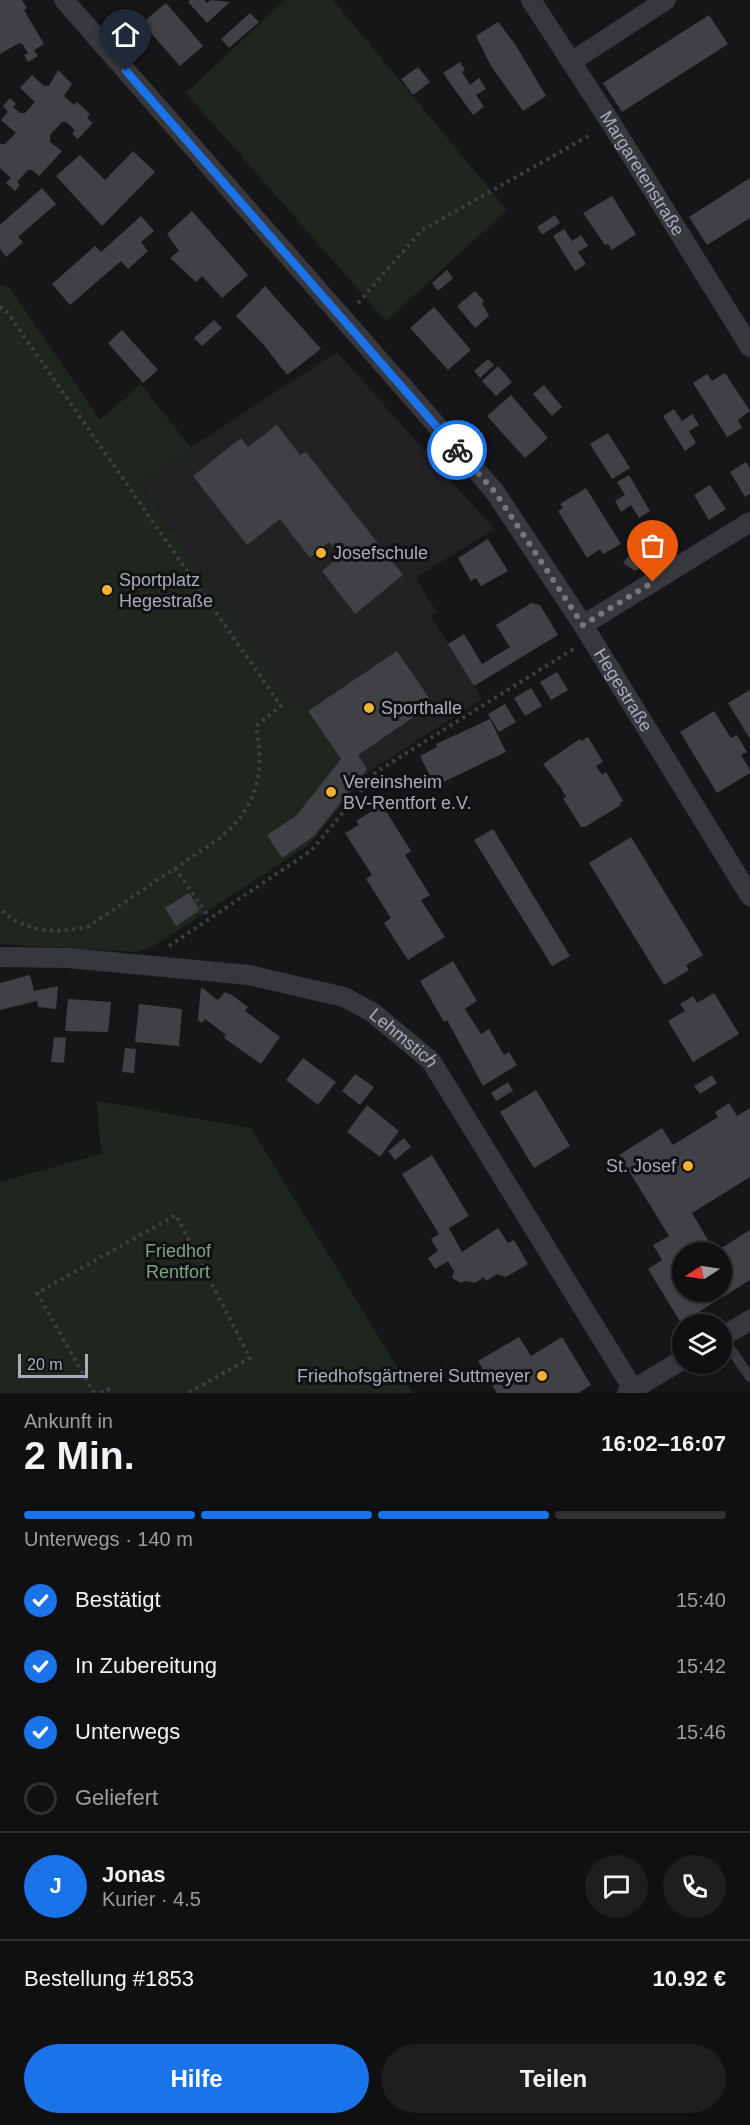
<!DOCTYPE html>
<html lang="de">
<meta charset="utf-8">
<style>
body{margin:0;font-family:Arial,sans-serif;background:#1e1e20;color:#f1f3f6;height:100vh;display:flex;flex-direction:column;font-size:22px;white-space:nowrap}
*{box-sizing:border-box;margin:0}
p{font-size:20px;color:#9c9d9f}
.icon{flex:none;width:33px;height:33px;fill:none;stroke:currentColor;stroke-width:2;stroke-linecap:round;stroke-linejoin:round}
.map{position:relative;height:1393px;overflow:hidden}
.details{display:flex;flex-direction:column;background:#101012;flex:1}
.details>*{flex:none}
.needle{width:39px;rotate:258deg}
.tools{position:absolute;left:672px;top:1242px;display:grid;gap:12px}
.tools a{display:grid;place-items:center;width:60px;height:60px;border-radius:50%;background:#101012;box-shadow:0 2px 4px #0004,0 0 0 2px #303032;font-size:30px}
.scale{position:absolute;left:18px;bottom:15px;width:70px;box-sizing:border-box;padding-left:6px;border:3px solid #a8adb8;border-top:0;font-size:16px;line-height:21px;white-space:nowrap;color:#a8adb8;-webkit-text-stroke:4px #111113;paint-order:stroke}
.pin{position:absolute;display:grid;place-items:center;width:51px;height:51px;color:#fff;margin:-62px -26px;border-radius:50% 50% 50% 0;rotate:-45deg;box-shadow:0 0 6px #0007}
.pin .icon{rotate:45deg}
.courier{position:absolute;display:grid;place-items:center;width:60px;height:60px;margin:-30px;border:4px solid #1a73e8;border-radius:50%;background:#fff;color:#222;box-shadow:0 2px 8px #0007}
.head em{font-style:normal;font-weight:800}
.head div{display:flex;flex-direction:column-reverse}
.head{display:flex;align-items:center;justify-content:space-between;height:102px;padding:0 24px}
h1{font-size:39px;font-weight:800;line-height:45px}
.bar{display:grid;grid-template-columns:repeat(4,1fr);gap:9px 6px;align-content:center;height:72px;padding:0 24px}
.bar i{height:8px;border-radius:4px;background:#303032}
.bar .current{background:#1a73e8}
.bar p{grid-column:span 4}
.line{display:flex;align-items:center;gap:15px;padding:0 24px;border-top:2px solid #303032}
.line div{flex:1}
.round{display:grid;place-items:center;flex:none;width:63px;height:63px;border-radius:32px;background:#1e1e20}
ol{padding:0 24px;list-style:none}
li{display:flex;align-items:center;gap:18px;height:66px}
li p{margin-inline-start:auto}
li .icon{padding:6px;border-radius:50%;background:#1a73e8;color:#fff;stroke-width:4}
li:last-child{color:#9c9d9f}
li i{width:33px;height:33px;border:3px solid #303032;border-radius:50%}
.primary-button{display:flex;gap:12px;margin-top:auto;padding:12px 24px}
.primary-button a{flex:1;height:69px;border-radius:36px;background:#1a73e8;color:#fff;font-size:24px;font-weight:800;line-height:69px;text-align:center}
.primary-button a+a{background:#1e1e20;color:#f1f3f6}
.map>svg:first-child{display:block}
</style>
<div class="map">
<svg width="750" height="1393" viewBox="0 0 750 1393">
<rect width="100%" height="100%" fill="#161618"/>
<polygon fill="#222225" points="337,352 494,529 415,578 437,612 431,616 482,699 369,771 358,755 344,764 299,699 291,703 139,481"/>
<g fill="#1e261f">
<polygon points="285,0 333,0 507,210 386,321 186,93"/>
<polygon points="0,285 10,288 100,420 141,384 191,448 139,482 291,703 299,698 344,764 358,755 369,771 309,845 152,947 136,952 0,944"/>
<polygon points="97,1101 251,1128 413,1393 0,1393 0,1182 101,1154"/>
</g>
<g fill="#404145" fill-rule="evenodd">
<polygon points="0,0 22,0 27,8 24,10 44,44 34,50 38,56 28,62 24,55 28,53 23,45 19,43 0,54"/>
<polygon points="190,0 204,0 207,3 211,0 230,2 207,23 188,2"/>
<polygon points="166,3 203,46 180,66 142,23"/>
<polygon points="250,13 259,22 229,48 221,39"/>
<polygon points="709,15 728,44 622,112 603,83"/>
<polygon points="498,22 515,44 546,96 523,111 491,66 476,36"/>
<polygon points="460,62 465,70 462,72 470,85 479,78 486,89 476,95 484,107 473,115 443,73"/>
<polygon points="418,67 430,82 413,95 401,79"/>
<polygon points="58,70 72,84 64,96 74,105 77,102 90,114 87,118 93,123 78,139 72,134 75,130 66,122 62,122 50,135 50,142 62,151 39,176 32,170 28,170 17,182 20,185 15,191 6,183 11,178 0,168 0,144 5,144 16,133 1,120 8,112 3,106 10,98 16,104 13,107 20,113 25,113 35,102 20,88 32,75 44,86 49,86"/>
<polygon points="133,151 155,172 102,226 56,176 80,155 105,180"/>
<polygon points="750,178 750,218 707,245 689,217"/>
<polygon points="42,188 56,204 18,237 23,242 6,257 0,249 0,225"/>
<polygon points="612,196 636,234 612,250 608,244 605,245 583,213"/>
<polygon points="192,211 248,275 222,298 202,276 196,282 170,258 179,251 167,234"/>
<polygon points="555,215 560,223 542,235 537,227"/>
<polygon points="141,216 154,231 141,242 148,251 128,269 121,261 70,305 52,284 95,246 101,252"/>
<polygon points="564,229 572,241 581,235 588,246 578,252 586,264 575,271 553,236"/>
<polygon points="447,270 453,278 438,291 432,283"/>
<polygon points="265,286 321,349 287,375 263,344 236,316"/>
<polygon points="475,291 484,301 482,303 489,316 475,328 457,306"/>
<polygon points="434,307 471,350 448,370 410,328"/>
<polygon points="214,320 222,328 202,346 194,338"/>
<polygon points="122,330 158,370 143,383 108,343"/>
<polygon points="488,359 494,365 480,378 474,371"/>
<polygon points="498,366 512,382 496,396 482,381"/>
<polygon points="725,373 750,411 738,420 742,428 727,437 693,383 707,374 712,381"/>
<polygon points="544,385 562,407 552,416 533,394"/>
<polygon points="511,395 548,438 525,458 487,416"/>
<polygon points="674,409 682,421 692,414 699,425 689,431 696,443 685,451 663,416"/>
<polygon points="277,425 300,455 306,452 403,575 355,614 322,571 340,556 329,542 310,558 280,519 247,545 193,476 241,438 248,447"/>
<polygon points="608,433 630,468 612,479 590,444"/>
<polygon points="746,462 750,468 750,494 745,497 730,472"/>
<polygon points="629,475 650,511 639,518 631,505 621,512 615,501 625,495 617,482"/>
<polygon points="710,485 726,509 709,520 694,495"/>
<polygon points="586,488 621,544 603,554 600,549 587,558 558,511 563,508 560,504"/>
<polygon points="488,539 508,571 481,586 476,578 471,581 458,558"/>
<polygon points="631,553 646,564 635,571 623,563"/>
<polygon points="531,603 540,605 558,635 474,686 448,644 464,634 482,664 510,647 496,625"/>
<polygon points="397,651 433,704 358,755 367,769 314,836 282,858 267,835 296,816 341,759 308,711"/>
<polygon points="557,672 568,690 551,700 540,682"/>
<polygon points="531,688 542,706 525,716 514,698"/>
<polygon points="750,690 750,739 728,703"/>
<polygon points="505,704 516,722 499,732 488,714"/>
<polygon points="714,711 731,738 737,735 747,752 741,755 750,770 750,773 717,793 680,732"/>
<polygon points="490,719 506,752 435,786 420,756 437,747 436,744"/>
<polygon points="588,737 603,762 596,766 602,775 606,772 623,801 620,803 621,805 585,827 581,827 563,798 566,797 561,788 543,764 580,739 581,741"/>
<polygon points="382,805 411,851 405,855 430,895 421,900 445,937 408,960 384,923 391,918 366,879 372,875 345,833 359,825 356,821"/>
<polygon points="493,829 570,956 552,966 474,840"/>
<polygon points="631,837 703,955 686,965 689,970 664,985 589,863"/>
<polygon points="189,893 200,910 176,926 165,908"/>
<polygon points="453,961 477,1001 465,1009 481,1034 489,1029 504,1055 509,1052 517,1065 483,1086 447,1020 444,1022 420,981"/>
<polygon points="30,975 34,991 58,986 56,1009 38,1007 37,1001 0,1010 0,983"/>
<polygon points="201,987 218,1000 225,992 232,995 248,1007 245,1011 280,1037 261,1064 224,1038 226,1035 205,1019 202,1023 198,1020"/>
<polygon points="714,993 739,1034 693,1062 668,1021 685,1011 680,1004 693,996 697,1003"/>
<polygon points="68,999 111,1002 108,1032 65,1031"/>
<polygon points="139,1004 182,1009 179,1046 135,1042"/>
<polygon points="54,1037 66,1038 64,1063 51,1062"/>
<polygon points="125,1048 136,1049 134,1073 122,1072"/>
<polygon points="303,1058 336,1082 318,1105 286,1080"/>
<polygon points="355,1074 374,1087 360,1105 342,1091"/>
<polygon points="712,1075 717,1083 700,1094 694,1086"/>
<polygon points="508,1082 513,1091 496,1101 491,1093"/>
<polygon points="536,1090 570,1146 534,1168 500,1112"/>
<path d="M729 1103 737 1116 750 1108V1177L692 1213 715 1252 750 1230V1280L681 1323 648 1269 662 1260 653 1245 669 1236 619 1155 662 1128 673 1145 718 1117 715 1112ZM682 1252H722V1292H682Z"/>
<polygon points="367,1105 399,1131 380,1157 347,1132"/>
<polygon points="404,1138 411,1147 395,1160 388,1151"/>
<polygon points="432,1155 469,1216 449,1228 462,1252 498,1228 508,1243 514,1240 528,1264 506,1277 497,1274 486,1281 484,1277 475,1283 465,1281 461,1283 452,1278 454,1271 448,1261 435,1269 428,1258 438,1251 431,1239 439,1234 402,1174"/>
<polygon points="519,1337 531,1356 562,1337 591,1385 578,1393 497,1393 478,1361"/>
</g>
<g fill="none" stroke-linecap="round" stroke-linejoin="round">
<g stroke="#3d3f44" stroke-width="4" stroke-dasharray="3 4.5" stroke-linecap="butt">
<polyline points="358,303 422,230 592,134"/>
<path d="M0 307 5 309 281 706 256 726C265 774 257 807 220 838L89 926C57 935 25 932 0 909"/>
<polyline points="175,868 209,917"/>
<polyline points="169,946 312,850 376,772 575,648"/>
<polyline points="94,1393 37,1293 176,1215 250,1358 188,1393"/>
<polyline points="101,1393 108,1389 111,1393"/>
</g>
<polyline stroke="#37383d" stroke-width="10" points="722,1337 750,1377"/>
<g stroke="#37383d" stroke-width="20">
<path id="s1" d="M64 0 495 492 583 625 750 896"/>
<path id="s2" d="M531 0 611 123 750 347"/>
<polyline points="571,62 666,0"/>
<polyline points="583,625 750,522"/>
<path id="s3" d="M0 957 69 958 249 975 344 997 372 1012 431 1061 633 1389"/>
<polyline points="722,1337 750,1320"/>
<polyline points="627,1393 682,1360"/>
</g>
</g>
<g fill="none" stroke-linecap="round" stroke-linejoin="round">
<polyline stroke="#757880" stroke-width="6" stroke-dasharray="0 10.8" points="457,450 495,492 583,625 653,582"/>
<polyline stroke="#1a73e8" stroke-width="8" points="126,71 457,450"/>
</g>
<g fill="#f2b134" stroke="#111113" stroke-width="2">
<circle cx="321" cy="553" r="6"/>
<circle cx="107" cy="590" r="6"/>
<circle cx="369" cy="708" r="6"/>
<circle cx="331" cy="792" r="6"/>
<circle cx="688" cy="1166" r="6"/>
<circle cx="542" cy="1376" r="6"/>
</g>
<g text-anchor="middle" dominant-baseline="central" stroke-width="6" stroke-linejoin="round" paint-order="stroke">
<g font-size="18" fill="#a8adb8" stroke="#111113">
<text stroke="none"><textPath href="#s2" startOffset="206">Margaretenstraße</textPath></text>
<text stroke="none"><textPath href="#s1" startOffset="890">Hegestraße</textPath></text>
<text stroke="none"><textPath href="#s3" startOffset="420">Lehmstich</textPath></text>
</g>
<g font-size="18" fill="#a8adb8" stroke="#111113" text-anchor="start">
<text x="333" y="553">Josefschule</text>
<text x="119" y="580">Sportplatz<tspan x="119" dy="21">Hegestraße</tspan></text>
<text x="381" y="708">Sporthalle</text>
<text x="343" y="782">Vereinsheim<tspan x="343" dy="21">BV-Rentfort e.V.</tspan></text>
<text x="676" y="1166" text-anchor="end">St. Josef</text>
<text x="530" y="1376" text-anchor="end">Friedhofsgärtnerei Suttmeyer</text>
</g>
<g font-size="18" fill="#7fa381" stroke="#111113">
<text x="178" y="1251">Friedhof<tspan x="178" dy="21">Rentfort</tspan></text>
</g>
</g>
</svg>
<div class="tools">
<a><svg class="needle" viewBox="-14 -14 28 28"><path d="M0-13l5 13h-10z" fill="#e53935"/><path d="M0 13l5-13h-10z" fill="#9c9d9f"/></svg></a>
<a><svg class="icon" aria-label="layers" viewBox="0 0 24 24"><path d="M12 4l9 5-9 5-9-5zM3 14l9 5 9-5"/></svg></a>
</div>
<div class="scale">20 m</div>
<div class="pin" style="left:653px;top:582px;background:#ea580c"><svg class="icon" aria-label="bag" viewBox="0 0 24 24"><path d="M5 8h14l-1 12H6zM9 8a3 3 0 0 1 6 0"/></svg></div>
<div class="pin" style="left:126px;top:71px;background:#1f2937"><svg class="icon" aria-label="home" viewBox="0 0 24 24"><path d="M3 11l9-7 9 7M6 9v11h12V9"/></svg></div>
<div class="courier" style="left:457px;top:450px"><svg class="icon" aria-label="bike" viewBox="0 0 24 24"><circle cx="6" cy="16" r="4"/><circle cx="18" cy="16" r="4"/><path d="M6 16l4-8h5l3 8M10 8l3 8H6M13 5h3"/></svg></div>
</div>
<section class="details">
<div class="head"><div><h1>2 Min.</h1><p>Ankunft in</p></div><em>16:02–16:07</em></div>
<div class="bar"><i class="current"></i><i class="current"></i><i class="current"></i><i></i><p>Unterwegs · 140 m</p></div>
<ol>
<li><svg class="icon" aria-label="check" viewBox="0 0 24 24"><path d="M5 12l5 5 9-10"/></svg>Bestätigt<p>15:40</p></li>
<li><svg class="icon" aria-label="check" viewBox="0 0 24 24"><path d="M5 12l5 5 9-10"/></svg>In Zubereitung<p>15:42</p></li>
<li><svg class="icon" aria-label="check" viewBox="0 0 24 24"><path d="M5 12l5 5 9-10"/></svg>Unterwegs<p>15:46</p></li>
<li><i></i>Geliefert</li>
</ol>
<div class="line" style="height:108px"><b class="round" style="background:#1a73e8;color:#fff">J</b><div><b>Jonas</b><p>Kurier · 4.5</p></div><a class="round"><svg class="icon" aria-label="chat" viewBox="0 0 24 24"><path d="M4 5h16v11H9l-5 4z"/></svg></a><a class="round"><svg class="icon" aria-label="phone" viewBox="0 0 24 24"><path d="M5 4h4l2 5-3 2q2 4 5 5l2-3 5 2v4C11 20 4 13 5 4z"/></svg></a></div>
<div class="line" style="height:78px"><div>Bestellung #1853</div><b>10.92 €</b></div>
<div class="primary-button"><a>Hilfe</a><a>Teilen</a></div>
</section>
